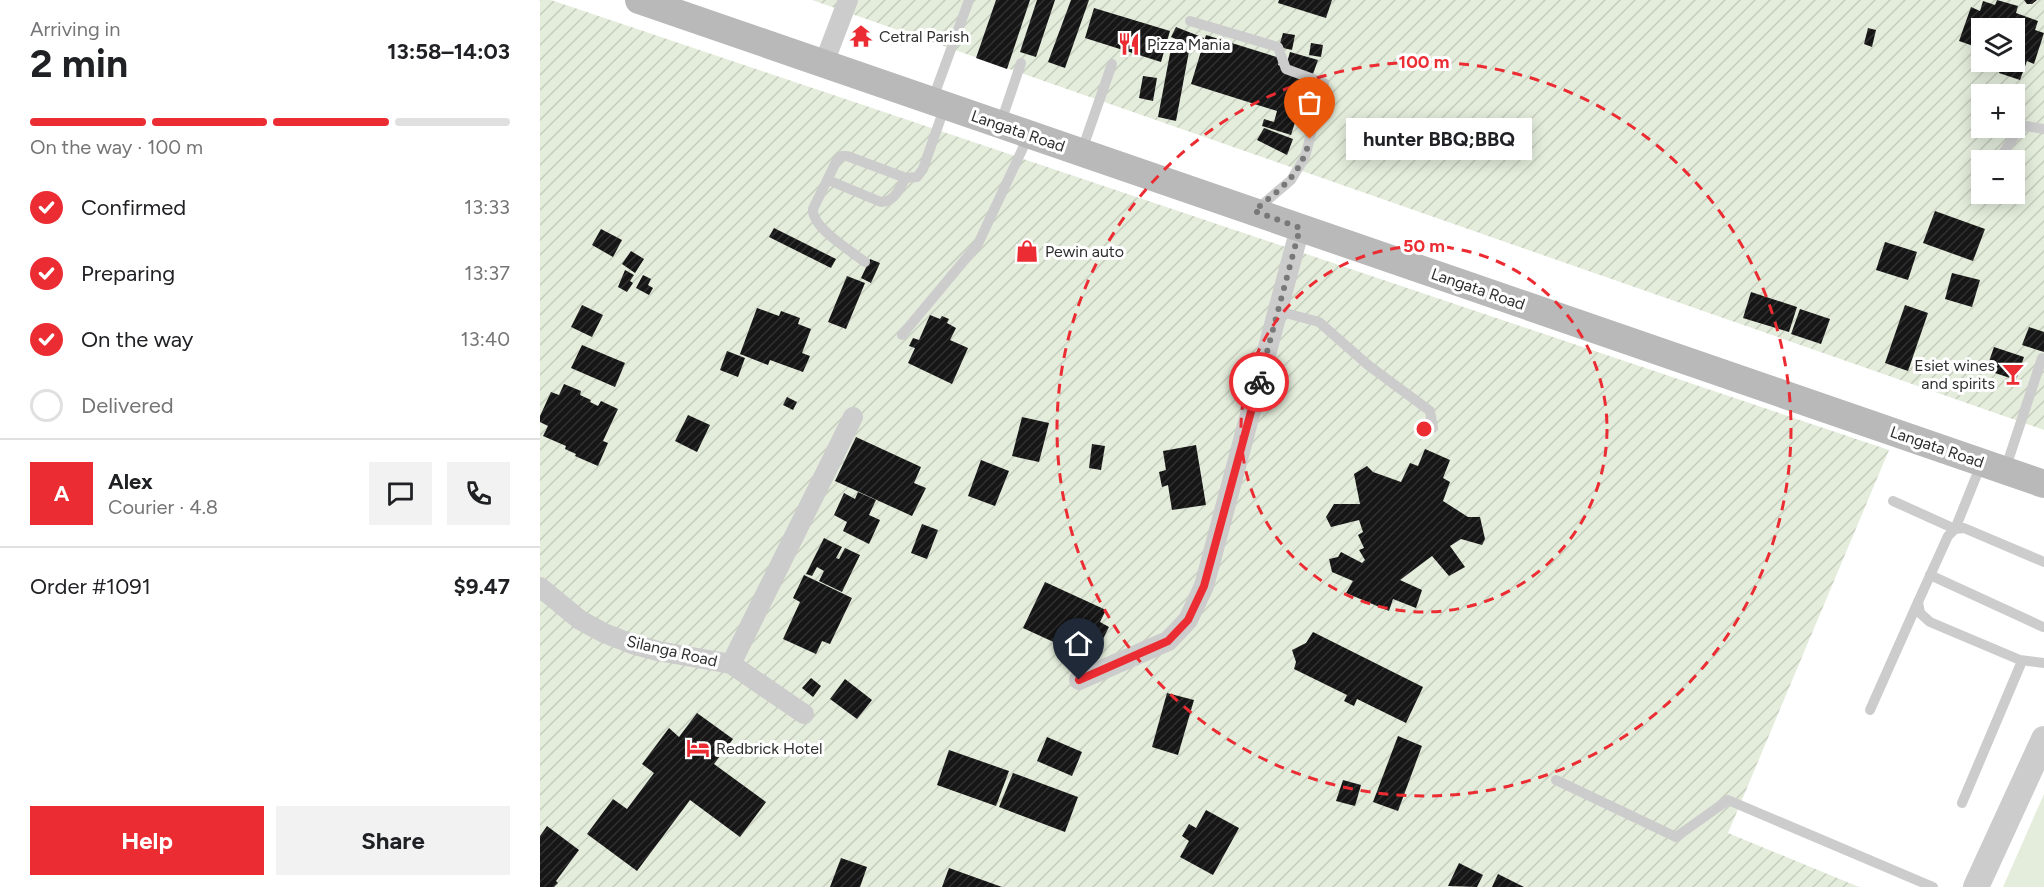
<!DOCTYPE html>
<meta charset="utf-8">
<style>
body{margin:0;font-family:Figtree,sans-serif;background:#f2f2f2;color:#202124;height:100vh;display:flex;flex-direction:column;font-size:22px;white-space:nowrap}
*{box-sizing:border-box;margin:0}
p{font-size:20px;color:#757577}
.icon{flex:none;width:33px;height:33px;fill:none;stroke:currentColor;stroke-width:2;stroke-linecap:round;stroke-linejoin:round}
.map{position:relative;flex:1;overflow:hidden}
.drawer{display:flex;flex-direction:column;background:#fff;width:540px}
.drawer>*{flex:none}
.fabs{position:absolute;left:1431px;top:18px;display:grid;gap:12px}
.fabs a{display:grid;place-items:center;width:54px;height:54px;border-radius:0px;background:#fff;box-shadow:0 3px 15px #0003;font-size:30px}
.pin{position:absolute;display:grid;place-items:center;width:51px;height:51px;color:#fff;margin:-62px -26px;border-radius:50% 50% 50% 0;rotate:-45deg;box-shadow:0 0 6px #0007}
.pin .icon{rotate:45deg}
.courier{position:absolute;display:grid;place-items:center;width:60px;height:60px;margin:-30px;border:4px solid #eb2c32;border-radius:50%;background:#fff;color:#222;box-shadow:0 2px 8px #0007}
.bubble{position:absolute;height:42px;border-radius:0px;background:#fff;box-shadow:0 3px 15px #0003;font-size:20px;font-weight:700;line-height:42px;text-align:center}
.summary em{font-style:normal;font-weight:700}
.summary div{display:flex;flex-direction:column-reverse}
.summary{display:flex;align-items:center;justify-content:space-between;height:102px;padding:0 30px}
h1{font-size:39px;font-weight:700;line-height:45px}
.bar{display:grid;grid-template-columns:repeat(4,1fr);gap:9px 6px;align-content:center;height:72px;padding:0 30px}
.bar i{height:8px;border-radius:4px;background:#e0e0e0}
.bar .current{background:#eb2c32}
.bar p{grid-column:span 4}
.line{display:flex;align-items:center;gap:15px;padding:0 30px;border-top:2px solid #e0e0e0}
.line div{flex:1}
.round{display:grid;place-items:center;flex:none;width:63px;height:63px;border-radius:0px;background:#f2f2f2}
ol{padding:0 30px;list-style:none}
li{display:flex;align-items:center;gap:18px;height:66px}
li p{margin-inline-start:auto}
li .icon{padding:6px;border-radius:50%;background:#eb2c32;color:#fff;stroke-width:4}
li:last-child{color:#757577}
li i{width:33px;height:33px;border:3px solid #e0e0e0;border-radius:50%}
.button{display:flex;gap:12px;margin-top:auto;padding:12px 30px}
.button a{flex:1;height:69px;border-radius:0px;background:#eb2c32;color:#fff;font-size:24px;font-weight:700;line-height:69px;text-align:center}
.button a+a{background:#f2f2f2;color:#202124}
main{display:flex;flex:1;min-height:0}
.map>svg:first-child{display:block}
</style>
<main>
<section class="drawer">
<div class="summary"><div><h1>2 min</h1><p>Arriving in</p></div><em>13:58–14:03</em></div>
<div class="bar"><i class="current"></i><i class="current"></i><i class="current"></i><i></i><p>On the way · 100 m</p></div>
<ol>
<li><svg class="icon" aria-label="check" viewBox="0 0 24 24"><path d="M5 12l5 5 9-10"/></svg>Confirmed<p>13:33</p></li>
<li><svg class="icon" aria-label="check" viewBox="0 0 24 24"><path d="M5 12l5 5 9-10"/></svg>Preparing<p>13:37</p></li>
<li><svg class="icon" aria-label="check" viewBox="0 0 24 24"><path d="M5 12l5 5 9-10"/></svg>On the way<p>13:40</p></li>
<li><i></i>Delivered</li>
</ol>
<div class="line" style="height:108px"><b class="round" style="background:#eb2c32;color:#fff">A</b><div><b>Alex</b><p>Courier · 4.8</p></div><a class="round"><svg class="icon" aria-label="chat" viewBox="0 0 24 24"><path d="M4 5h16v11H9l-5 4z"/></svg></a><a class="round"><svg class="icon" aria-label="phone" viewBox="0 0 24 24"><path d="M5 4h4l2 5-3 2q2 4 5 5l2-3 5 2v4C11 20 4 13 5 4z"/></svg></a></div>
<div class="line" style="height:78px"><div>Order #1091</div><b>$9.47</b></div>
<div class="button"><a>Help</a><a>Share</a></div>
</section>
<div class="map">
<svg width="1504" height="887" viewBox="0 0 1504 887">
<defs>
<pattern id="garden-furrows" width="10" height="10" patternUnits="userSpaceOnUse" patternTransform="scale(1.5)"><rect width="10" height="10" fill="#e4eddc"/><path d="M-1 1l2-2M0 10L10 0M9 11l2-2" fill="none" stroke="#c4ccbd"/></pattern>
<pattern id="building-hatch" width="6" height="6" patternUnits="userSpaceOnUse" patternTransform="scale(1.5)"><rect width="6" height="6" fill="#161616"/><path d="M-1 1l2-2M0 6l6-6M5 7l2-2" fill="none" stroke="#303030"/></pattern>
</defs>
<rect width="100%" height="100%" fill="#fff"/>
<polygon fill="#e4eddc" points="1504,794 1504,887 1463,887"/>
<g fill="url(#garden-furrows)" fill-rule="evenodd">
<polygon points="0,0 11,0 1349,450 1188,833 1319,887 0,887"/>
<path d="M272 0H1504V430ZM1442 28H1474V62H1442ZM1442 94H1474V128H1442ZM1442 160H1474V194H1442Z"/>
</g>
<g fill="url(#building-hatch)">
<polygon points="456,0 490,0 467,69 436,58"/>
<polygon points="497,0 515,0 496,57 480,52"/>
<polygon points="531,0 549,0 525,68 508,62"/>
<polygon points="739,0 792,0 786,18 738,3"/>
<polygon points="1457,0 1478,6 1476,13 1498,21 1495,30 1504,33 1494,64 1487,61 1480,80 1459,73 1463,62 1474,62 1474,28 1442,28 1442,49 1419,41 1431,7 1440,11 1443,1 1455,5"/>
<polygon points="1484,0 1497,0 1492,4 1487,4"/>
<polygon points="554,8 630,31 621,62 545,38"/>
<polygon points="636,27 664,38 660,49 631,37"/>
<polygon points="1328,28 1336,30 1332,47 1324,44"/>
<polygon points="743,33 755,35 752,50 739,47"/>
<polygon points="666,35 740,58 738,65 770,75 751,135 722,126 724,119 734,122 737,111 651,84"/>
<polygon points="632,43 650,46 636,121 618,117"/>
<polygon points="771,43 783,45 781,57 769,55"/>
<polygon points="750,52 778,60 773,74 746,66"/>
<polygon points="603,76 617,78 613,101 599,98"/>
<polygon points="724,128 753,139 747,155 717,140"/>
<polygon points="1395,211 1445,229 1433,261 1383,243"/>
<polygon points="234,228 296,259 291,268 229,237"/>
<polygon points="61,229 82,240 73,257 52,245"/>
<polygon points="1345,242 1377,252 1368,280 1336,270"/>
<polygon points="91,251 104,259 95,273 82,264"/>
<polygon points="330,259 340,263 331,283 321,278"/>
<polygon points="85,270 94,275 90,281 93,283 87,292 78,287"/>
<polygon points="1412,273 1440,280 1432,307 1405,299"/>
<polygon points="103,275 111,279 108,285 113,288 109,295 96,288"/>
<polygon points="307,276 325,283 306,329 288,322"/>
<polygon points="1211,292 1257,307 1249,332 1203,318"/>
<polygon points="42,305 63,315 52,337 31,327"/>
<polygon points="1365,305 1388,313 1368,371 1345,363"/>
<polygon points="217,308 239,316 241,311 260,318 258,324 271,329 262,353 270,356 263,372 230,360 228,365 200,354"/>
<polygon points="1260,309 1290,319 1281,344 1251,334"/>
<polygon points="390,315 400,319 402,316 409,319 407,323 416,328 410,340 428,348 412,384 368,363 375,348 369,346 373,338 379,340"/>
<polygon points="1489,327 1504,332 1504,352 1482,345"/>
<polygon points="42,345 85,363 75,387 31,368"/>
<polygon points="1454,347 1484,357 1476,380 1446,370"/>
<polygon points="187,351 205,358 198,377 180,370"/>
<polygon points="24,384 41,391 40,395 51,400 50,402 58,406 61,401 78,409 63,441 68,443 58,466 35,456 36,454 25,449 26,446 3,436 8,426 0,422 0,416 11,392 19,395"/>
<polygon points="247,397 257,402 253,410 243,405"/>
<polygon points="148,415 170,425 157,452 135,441"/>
<polygon points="482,417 509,423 499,462 472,456"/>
<polygon points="316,437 381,467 374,483 386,488 372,516 295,481"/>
<polygon points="552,444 565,446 561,470 549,468"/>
<polygon points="656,445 666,505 632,510 628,485 622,487 619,472 626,470 623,451"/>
<polygon points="885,449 910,460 903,478 910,482 903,501 928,517 940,517 945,539 942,545 921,539 910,546 925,567 909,576 892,556 860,580 882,590 876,608 853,599 849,611 806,593 813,581 792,572 789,559 798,557 801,552 822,563 825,560 819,550 824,548 818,535 823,532 819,520 791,527 786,517 794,504 820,504 814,474 827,466 833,472 861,482 870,463 878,466"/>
<polygon points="441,460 469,471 455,506 428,496"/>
<polygon points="318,492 336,500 329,515 340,520 329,544 303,531 307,522 294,515 304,493 315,499"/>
<polygon points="382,524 398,530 387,559 371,553"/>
<polygon points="284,538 302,547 296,558 299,559 305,548 320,555 302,592 279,581 284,571 277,567 272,576 266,574"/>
<polygon points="264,575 312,598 290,644 282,641 276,654 243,639 260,602 253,598"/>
<polygon points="505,582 566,610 560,622 569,627 559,647 550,643 544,656 483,628"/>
<polygon points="773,632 883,687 866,723 817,699 814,706 804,701 807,695 754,669 756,662 752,650 766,643"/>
<polygon points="271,678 281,686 273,697 262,688"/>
<polygon points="305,679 332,700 317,719 290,699"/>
<polygon points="627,693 654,700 638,755 612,747"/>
<polygon points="157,713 193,739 174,764 226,802 200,837 150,800 97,871 47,834 73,799 87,809 114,773 102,764 129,728 139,737"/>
<polygon points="858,736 882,746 858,811 833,802"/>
<polygon points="507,737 542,752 532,776 497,761"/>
<polygon points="409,750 469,771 456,806 397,785"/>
<polygon points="473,773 538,797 525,832 459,807"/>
<polygon points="803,780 821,785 815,806 796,801"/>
<polygon points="666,810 699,828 673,875 640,857 649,841 642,836 649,824 656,828"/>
<polygon points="7,826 39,850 16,881 18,883 14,887 0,887 0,836"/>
<polygon points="301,858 327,867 320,887 290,887"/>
<polygon points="919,863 943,875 937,887 908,886"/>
<polygon points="409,868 462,887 402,887"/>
<polygon points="958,874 984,887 952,887"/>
</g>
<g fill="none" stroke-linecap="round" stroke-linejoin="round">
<g stroke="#ccc" stroke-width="10">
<polyline points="650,21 738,47 746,69 784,83 765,157 751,180 717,209"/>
<polyline points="392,101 429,0"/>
<polyline points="461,122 481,63"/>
<polyline points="541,153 572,64"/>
<polyline points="1458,160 1479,130 1486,126 1504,129"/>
<path d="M288 180 341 202C355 202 359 188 366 178"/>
<path d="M325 262C311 251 271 227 273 209L297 160 302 156H307L366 178 377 177 383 169 405 106"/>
<polyline points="738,311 779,322 828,365 890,411 893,428"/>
<polyline points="362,335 438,244 489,135"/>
<polyline points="1465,470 1502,358"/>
<polyline points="1353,501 1415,529 1442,462"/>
<polyline points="1504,562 1424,528 1415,529 1408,536 1378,602 1380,613 1390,622 1480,660 1504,663"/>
<polyline points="1390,575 1503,627"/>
<polyline points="1330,710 1378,602"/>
<polyline points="1016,780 1136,837 1188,800 1393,887"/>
<polyline points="1422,803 1482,661"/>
</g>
<g stroke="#ccc" stroke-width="20">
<polyline points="284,63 308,0"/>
<polyline points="0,587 40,620 64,633 92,644 118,651 191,664 264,714"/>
<polyline points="191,664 313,417"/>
<polyline points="539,680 628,641 648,620 664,586 760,228"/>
</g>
<polyline stroke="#ccc" stroke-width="26" points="1436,887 1504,739"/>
<polyline stroke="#b9b9b9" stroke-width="28" points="99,0 1504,484"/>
</g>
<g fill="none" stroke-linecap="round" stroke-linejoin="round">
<path stroke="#787878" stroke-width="6" stroke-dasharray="0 10.8" d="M719 382 760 228 714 211C742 187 760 177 770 139"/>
<polyline stroke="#eb2c32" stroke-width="8" points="539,680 628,641 648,620 664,586 719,382"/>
</g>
<g fill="none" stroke="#eb2c32" stroke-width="3" stroke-dasharray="10 8">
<circle cx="884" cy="429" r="183"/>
<circle cx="884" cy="429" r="367"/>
</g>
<defs>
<g id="temple-bare" transform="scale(1.8)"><path d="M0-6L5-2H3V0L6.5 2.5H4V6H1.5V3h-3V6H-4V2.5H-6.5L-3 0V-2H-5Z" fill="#eb2c32" stroke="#fff" stroke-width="2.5" paint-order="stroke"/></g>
<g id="restaurant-bare" transform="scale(1.8)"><path d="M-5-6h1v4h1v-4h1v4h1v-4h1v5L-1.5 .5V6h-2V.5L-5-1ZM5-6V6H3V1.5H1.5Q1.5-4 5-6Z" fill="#eb2c32" stroke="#fff" stroke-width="2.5" paint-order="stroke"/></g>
<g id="shop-bare" transform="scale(1.8)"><path d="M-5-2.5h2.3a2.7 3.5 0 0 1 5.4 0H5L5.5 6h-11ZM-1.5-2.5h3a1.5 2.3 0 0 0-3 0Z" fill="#eb2c32" stroke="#fff" stroke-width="2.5" paint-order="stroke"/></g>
<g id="bar-bare" transform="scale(1.8)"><path d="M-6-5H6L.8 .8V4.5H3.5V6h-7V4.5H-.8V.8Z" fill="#eb2c32" stroke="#fff" stroke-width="2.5" paint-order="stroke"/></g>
<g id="hotel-bare" transform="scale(1.8)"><path d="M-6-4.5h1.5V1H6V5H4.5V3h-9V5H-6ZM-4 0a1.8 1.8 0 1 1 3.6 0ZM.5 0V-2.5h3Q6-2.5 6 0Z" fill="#eb2c32" stroke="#fff" stroke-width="2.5" paint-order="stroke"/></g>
</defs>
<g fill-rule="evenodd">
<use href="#temple-bare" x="321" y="36"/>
<use href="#restaurant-bare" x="589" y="44"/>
<use href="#shop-bare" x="487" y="251"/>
<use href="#bar-bare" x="1473" y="374"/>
<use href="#hotel-bare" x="158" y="748"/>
</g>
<g text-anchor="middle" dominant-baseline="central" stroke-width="6" stroke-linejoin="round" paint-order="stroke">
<g font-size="16" fill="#2f2f2f" stroke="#fff" text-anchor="start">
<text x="339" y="36">Cetral Parish</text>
<text x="607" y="44">Pizza Mania</text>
<text x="505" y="251">Pewin auto</text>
<text x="1455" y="365" text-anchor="end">Esiet wines<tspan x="1455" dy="18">and spirits</tspan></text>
<text x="176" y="748">Redbrick Hotel</text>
</g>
<g font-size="16" fill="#2f2f2f" stroke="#fff">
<text transform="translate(478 131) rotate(19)">Langata Road</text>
<text transform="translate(938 289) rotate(19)">Langata Road</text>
<text transform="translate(1397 447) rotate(19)">Langata Road</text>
<text transform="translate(132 651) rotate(13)">Silanga Road</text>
</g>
</g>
<circle cx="884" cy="429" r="9" fill="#eb2c32" stroke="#fff" stroke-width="3"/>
<g font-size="18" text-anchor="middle" font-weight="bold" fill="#eb2c32" stroke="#fff" stroke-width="6" stroke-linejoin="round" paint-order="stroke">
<text x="884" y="68">100 m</text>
<text x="884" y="252">50 m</text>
</g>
</svg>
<div class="fabs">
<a><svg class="icon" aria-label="layers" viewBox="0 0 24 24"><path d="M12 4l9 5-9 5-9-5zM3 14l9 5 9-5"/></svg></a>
<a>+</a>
<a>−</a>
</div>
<div class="pin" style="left:770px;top:139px;background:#ea580c"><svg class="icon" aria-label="bag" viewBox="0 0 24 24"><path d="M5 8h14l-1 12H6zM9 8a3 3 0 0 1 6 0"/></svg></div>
<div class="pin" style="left:539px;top:680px;background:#1f2937"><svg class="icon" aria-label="home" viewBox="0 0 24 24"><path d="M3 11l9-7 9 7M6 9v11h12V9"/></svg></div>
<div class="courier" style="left:719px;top:382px"><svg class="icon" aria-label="bike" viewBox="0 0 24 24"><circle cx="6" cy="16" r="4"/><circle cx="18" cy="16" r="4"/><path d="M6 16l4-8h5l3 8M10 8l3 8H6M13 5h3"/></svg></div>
<div class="bubble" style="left:806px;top:118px;width:186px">hunter BBQ;BBQ</div>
</div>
</main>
